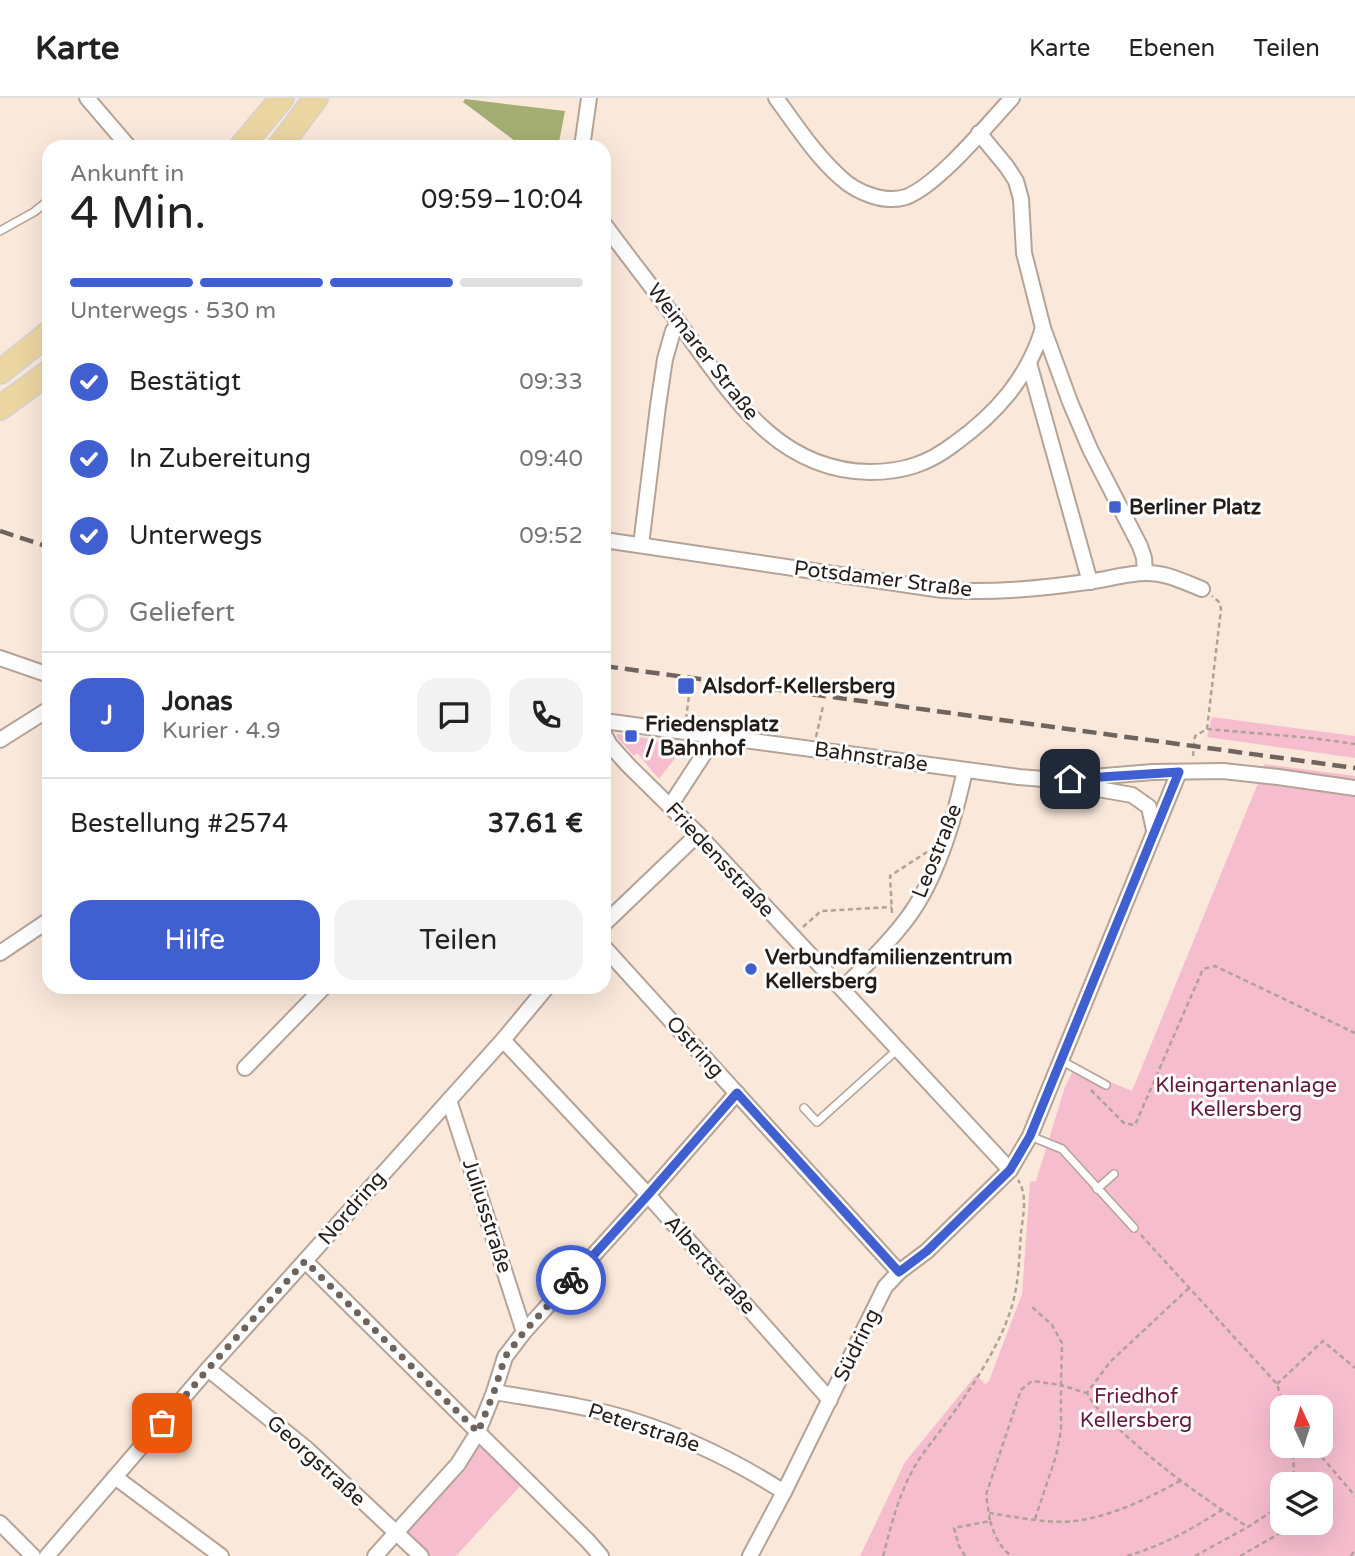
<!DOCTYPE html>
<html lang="de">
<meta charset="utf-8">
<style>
body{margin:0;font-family:"Varela Round",sans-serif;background:#f2f2f2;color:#222;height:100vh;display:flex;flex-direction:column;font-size:26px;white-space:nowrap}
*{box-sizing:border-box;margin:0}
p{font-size:23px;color:#767676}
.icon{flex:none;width:38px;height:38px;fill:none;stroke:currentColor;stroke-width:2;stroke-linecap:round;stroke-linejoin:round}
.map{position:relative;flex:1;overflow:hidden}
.panel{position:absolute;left:42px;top:42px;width:569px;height:854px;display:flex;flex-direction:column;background:#fff;border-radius:21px;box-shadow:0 7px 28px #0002}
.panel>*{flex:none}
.needle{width:46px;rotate:356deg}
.tools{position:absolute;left:1270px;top:1297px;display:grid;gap:14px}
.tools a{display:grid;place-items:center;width:63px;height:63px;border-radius:14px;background:#fff;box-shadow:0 7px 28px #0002;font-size:35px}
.pin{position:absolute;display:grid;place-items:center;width:60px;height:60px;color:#fff;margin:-30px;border-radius:14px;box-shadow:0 4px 10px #0006}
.courier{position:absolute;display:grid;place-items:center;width:70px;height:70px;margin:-35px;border:5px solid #405fd1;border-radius:50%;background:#fff;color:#222;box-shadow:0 2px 9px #0007}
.overview em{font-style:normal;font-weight:600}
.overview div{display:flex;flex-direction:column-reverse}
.overview{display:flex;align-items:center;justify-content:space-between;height:119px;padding:0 28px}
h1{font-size:46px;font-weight:600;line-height:52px}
.bar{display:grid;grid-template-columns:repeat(4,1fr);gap:10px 7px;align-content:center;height:84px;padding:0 28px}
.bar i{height:9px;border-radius:5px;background:#e0e0e0}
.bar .selected{background:#405fd1}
.bar p{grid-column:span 4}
.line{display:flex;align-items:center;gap:18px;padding:0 28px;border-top:2px solid #e0e0e0}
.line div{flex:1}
.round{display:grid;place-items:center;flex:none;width:74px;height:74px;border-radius:21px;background:#f2f2f2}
ol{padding:0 28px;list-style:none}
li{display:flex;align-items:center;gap:21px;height:77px}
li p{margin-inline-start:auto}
li .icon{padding:7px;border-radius:50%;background:#405fd1;color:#fff;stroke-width:4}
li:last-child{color:#767676}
li i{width:38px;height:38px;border:4px solid #e0e0e0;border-radius:50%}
.action{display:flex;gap:14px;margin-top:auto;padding:14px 28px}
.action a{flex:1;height:80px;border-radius:21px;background:#405fd1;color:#fff;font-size:28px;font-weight:600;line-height:80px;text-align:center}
.action a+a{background:#f2f2f2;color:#222}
header{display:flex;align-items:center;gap:42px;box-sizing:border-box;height:98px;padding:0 35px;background:#fff;border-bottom:2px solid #e0e0e0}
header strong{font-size:33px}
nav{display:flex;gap:38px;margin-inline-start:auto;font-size:24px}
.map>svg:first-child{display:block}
</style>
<header>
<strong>Karte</strong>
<nav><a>Karte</a><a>Ebenen</a><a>Teilen</a></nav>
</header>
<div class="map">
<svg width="1355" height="1458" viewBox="0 0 1355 1458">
<rect width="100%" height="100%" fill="#fae8db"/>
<g fill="#f6bdcf" fill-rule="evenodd">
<polygon points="1212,619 1355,638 1355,660 1207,639"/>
<polygon points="617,636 686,646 659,681 637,655 634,658 617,639"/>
<path d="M1264 666 1355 678V1458H860L905 1364 976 1277 985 1286 989 1283 1022 1196 1030 1084 1036 1083 1065 989 1075 969 1132 993 1263 673ZM1283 1309H1321V1348H1283ZM1283 1386H1321V1424H1283Z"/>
<polygon points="480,1343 522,1386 456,1458 430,1458 405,1434"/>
</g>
<polygon fill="#a4ae73" points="465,1 565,13 558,49 523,49 463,4"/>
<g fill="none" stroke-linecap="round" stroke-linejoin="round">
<g stroke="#b4a397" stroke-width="10">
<g id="service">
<polyline points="0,133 34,114 49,102"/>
<polyline points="1062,963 1106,987"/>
<polyline points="804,1010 817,1024 898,951"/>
<polyline points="1030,1038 1062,1051 1134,1130"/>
<polyline points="1097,1091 1114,1076"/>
</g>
</g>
<g stroke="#b4a397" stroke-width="18">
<g id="minor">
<polyline points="87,0 129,49"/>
<path d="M776 0C796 27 815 57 841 80 856 94 884 106 906 99 938 87 988 26 1012 0"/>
<polyline points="979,35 1007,69 1016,83 1021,101 1024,155 1043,230 1070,304 1090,351 1140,448 1144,460 1145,475"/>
<polyline points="582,49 589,0"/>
<path d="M604 126C629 160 656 194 681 228 731 296 776 373 870 374 903 374 928 366 954 346 996 316 1028 280 1043 230"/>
<polyline points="1029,265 1090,484"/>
<path d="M604 442 942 492C993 495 1037 491 1087 484 1105 482 1128 475 1145 475 1165 474 1184 484 1202 491"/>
<polyline points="641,447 658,308 665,261 673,233 679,225"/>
<polyline points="0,560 49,577"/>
<polyline points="604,623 1019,679 1056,682 1153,674 1223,673 1278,679 1355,690"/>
<polyline points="604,636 610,647 628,667 698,736 1010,1072"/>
<polyline points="0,642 49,611"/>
<polyline points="1071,685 1098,691 1132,697 1149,709 1154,732"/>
<polyline points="670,708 715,639"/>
<polyline points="604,826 698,736"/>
<polyline points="604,849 899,1174"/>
<polyline points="0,855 49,822"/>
<path d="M842 891C863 870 884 850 902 827 936 786 954 723 965 672"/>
<polyline points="503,942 648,1097 830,1302"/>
<polyline points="245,970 324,889"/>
<polyline points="449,1002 524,1234"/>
<polyline points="305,1163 588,1443 601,1458"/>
<polyline points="208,1271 308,1352 421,1458"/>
<path d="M494 1294C541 1302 589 1308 635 1323 688 1340 737 1364 784 1394"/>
<polyline points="115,1379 221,1458"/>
<polyline points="0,1425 33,1458"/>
<polyline points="47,1458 208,1271 503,942 547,889"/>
<polyline points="375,1458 458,1366 478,1334 494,1294 505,1259 524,1234 648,1097 737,995"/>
<polyline points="750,1458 784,1394 885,1189 899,1174 927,1153 1010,1072 1030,1038 1179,674"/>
</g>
</g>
<g stroke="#d3d2d1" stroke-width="26">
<g id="primary">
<polyline points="241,49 282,0"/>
<polyline points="279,49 316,0"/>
<polyline points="0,274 49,235"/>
<polyline points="0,310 49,274"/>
</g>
</g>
<g stroke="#b0a298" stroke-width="2.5" stroke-dasharray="5 3.5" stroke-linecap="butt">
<polyline points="686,621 690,590"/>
<polyline points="1207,631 1312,640 1355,646"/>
<polyline points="816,639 823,608"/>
<polyline points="1193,658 1195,638 1207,631 1221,511 1219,504 1212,498"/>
<polyline points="892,815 890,778 927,754"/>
<polyline points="803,829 821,813 892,809"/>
<polyline points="1091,992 1124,1025 1135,1027 1203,871 1215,868 1355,935"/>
<polyline points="1141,1137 1277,1286 1284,1309"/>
<path d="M1189 1190 1110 1264 1087 1295C1095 1310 1107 1320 1119 1331 1158 1368 1203 1400 1248 1429"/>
<polyline points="1277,1286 1323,1243 1355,1270"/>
<polyline points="1309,1348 1315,1351 1355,1398"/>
<polyline points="1294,1382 1315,1386"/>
<polyline points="1292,1386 1294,1382 1293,1348"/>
<path d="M989 1415C1016 1419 1048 1426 1075 1423 1114 1418 1148 1400 1182 1382"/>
<polyline points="1035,1421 1056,1358 1061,1332 1061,1287 1086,1295"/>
<path d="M990 1423C995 1438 999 1448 1011 1458"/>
<path d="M883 1458C891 1428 899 1395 915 1368 923 1354 934 1342 943 1329 967 1297 998 1251 1010 1214 1019 1188 1019 1161 1021 1134 1023 1118 1028 1097 1018 1082"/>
<polyline points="965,1458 959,1448 954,1430 990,1423 986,1397 1021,1292 1032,1283 1061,1287 1062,1245 1052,1227 1031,1208"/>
<path d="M1127 1458C1164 1447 1190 1432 1222 1412"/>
<polyline points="1195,1458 1248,1429 1280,1408 1283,1402"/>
<polyline points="1240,1458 1289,1430 1293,1424"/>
<polyline points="1351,1458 1355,1452"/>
</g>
<use href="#service" stroke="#fff" stroke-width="7"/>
<use href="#minor" stroke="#fff" stroke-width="14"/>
<use href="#primary" stroke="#ebd5a1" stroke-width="23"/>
<g stroke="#70655e" stroke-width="4.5" stroke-dasharray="14 7" stroke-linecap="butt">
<polyline points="0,433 49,449"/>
<polyline points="604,568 1355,670"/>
</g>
</g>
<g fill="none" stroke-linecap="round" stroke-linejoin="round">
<polyline stroke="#6f645d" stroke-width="7" stroke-dasharray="0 12.6" points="162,1325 208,1271 305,1163 478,1334 494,1294 505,1259 524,1234 571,1182"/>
<polyline stroke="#405fd1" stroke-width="9" points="571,1182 648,1097 737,995 899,1174 927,1153 1010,1072 1030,1038 1179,674 1070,681"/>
</g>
<g fill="#405fd1" stroke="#fff" stroke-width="2.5">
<rect x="1108" y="402" width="14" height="14" rx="3.5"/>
<rect x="677" y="579" width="18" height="18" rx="3.5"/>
<rect x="624" y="631" width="14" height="14" rx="3.5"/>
<circle cx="751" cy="871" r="7"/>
</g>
<g text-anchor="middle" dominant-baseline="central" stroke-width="6" stroke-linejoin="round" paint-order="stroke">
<g font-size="21" fill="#241d19" stroke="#fff">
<text transform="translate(703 254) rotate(52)">Weimarer Straße</text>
<text transform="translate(883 481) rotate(7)">Potsdamer Straße</text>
<text transform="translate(871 659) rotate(8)">Bahnstraße</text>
<text transform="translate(937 753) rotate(-68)">Leostraße</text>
<text transform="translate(720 762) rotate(47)">Friedensstraße</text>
<text transform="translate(695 949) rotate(48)">Ostring</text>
<text transform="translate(352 1110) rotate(-49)">Nordring</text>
<text transform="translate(487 1118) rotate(72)">Juliusstraße</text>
<text transform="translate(710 1167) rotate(48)">Albertstraße</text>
<text transform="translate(857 1247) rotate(-64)">Südring</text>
<text transform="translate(644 1330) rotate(18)">Peterstraße</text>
<text transform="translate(316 1363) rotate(42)">Georgstraße</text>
</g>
<g font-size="21" font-weight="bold" fill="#241d19" stroke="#fff" text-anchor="start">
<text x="1129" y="409">Berliner Platz</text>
<text x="702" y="588">Alsdorf-Kellersberg</text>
<text x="645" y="626">Friedensplatz<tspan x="645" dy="24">/ Bahnhof</tspan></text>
<text x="765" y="859">Verbundfamilienzentrum<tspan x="765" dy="24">Kellersberg</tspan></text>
</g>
<g font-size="21" fill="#641a3b" stroke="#fff">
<text x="1246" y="987">Kleingartenanlage<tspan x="1246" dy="24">Kellersberg</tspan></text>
<text x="1136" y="1298">Friedhof<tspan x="1136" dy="24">Kellersberg</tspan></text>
</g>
</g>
</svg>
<div class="tools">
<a><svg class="needle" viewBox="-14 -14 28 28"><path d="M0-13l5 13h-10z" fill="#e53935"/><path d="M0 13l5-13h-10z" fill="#767676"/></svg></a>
<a><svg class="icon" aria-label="layers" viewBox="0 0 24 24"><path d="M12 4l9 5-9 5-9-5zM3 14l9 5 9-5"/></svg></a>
</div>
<div class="pin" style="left:162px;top:1325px;background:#ea580c"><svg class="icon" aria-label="bag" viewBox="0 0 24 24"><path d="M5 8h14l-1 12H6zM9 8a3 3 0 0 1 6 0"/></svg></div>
<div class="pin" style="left:1070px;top:681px;background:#1f2937"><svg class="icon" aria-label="home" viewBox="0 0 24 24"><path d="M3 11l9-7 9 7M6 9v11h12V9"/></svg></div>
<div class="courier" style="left:571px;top:1182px"><svg class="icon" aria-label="bike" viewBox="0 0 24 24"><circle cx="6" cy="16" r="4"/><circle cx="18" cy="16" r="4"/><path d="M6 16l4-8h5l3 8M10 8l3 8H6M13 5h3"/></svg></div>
<section class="panel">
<div class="overview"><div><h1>4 Min.</h1><p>Ankunft in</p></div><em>09:59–10:04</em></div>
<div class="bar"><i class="selected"></i><i class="selected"></i><i class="selected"></i><i></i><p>Unterwegs · 530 m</p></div>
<ol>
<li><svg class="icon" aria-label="check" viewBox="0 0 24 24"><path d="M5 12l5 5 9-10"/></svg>Bestätigt<p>09:33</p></li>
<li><svg class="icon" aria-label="check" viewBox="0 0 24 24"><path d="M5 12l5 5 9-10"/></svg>In Zubereitung<p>09:40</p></li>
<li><svg class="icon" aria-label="check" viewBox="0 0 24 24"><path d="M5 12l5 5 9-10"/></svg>Unterwegs<p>09:52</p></li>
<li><i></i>Geliefert</li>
</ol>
<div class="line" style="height:126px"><b class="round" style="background:#405fd1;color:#fff">J</b><div><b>Jonas</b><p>Kurier · 4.9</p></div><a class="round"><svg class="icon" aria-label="chat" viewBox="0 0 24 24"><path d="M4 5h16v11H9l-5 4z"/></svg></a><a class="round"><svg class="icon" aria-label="phone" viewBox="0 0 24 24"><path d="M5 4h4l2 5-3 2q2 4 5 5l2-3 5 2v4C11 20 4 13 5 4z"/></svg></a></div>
<div class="line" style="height:91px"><div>Bestellung #2574</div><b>37.61 €</b></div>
<div class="action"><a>Hilfe</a><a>Teilen</a></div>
</section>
</div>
